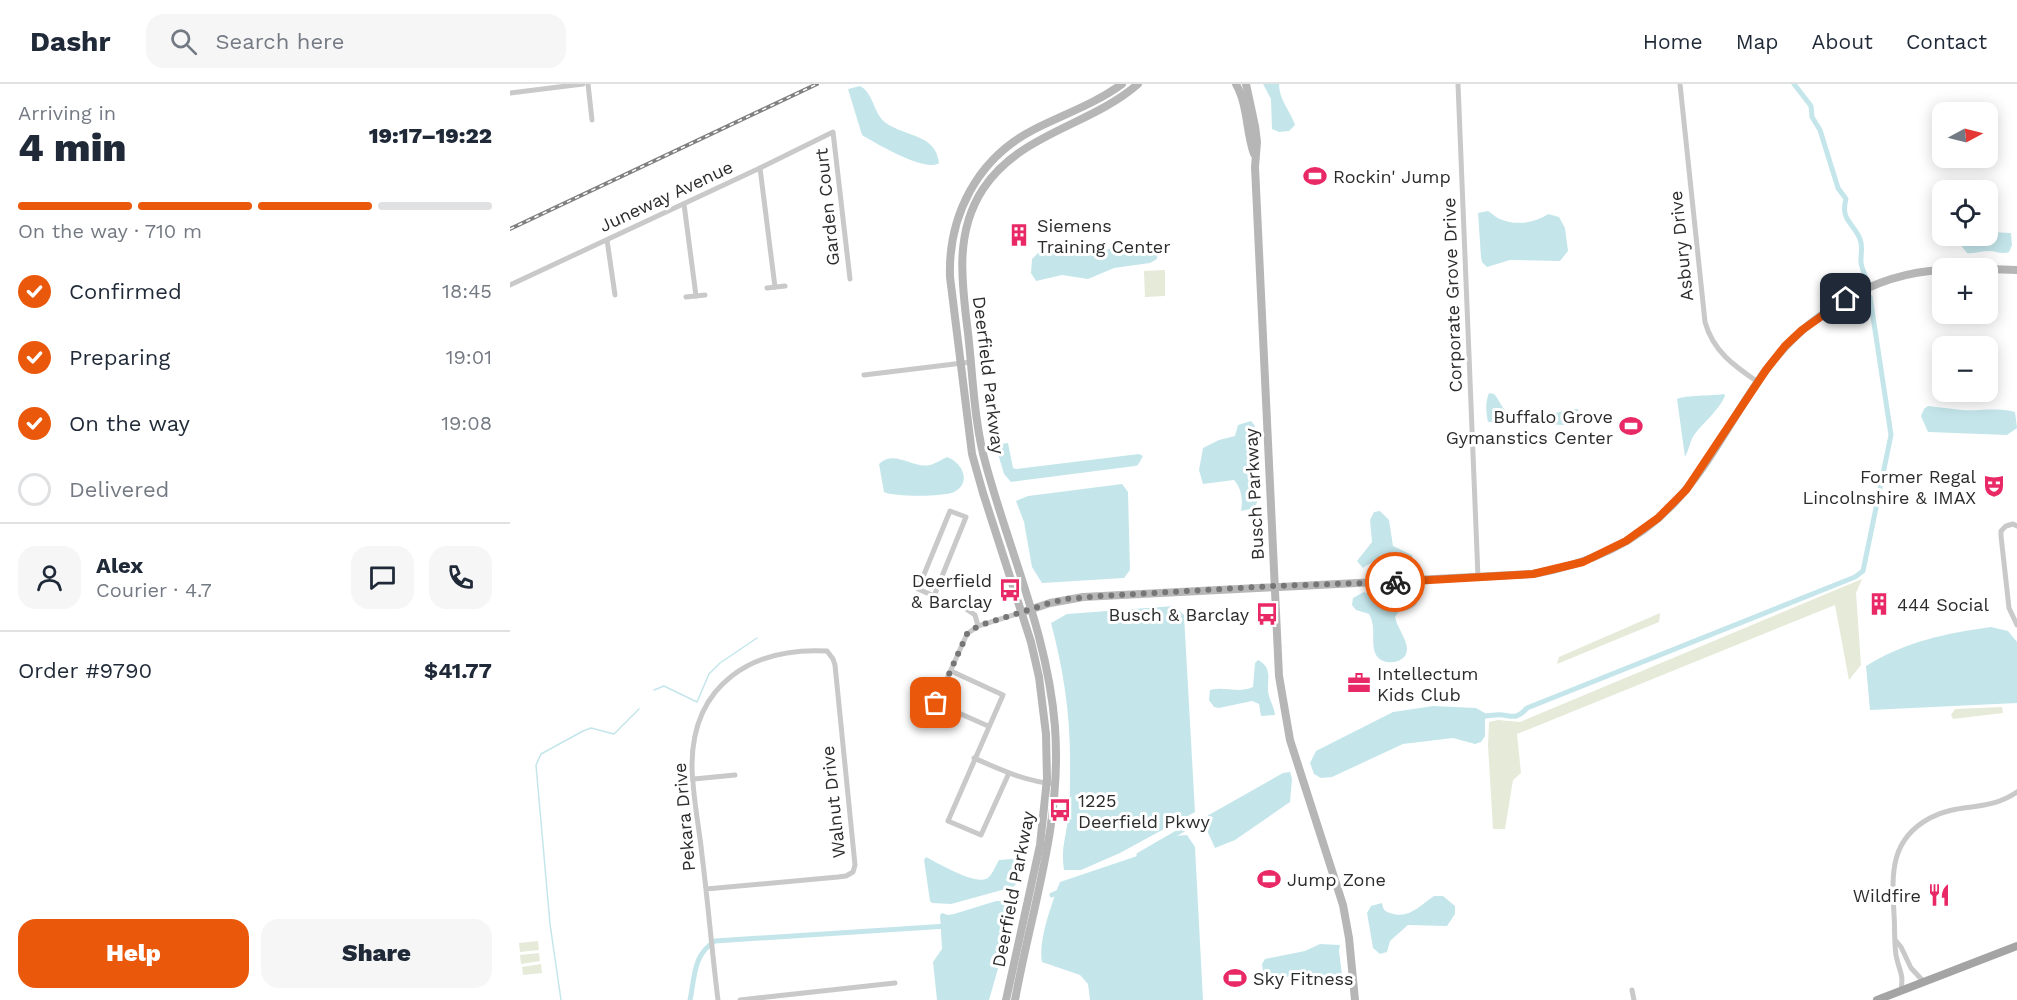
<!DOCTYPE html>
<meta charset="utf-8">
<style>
body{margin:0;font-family:"Work Sans",sans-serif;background:#f6f6f7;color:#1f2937;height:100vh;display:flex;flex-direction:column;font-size:22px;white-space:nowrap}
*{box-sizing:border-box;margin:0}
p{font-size:20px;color:#747a83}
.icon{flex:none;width:33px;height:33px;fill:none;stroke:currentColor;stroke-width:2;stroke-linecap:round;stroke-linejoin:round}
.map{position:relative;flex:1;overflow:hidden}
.side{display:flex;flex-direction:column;background:#fff;width:510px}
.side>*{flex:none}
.needle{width:39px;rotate:83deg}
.buttons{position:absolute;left:1422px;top:18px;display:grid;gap:12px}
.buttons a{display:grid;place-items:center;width:66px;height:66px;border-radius:12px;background:#fff;box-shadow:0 3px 15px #0003;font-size:30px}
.pin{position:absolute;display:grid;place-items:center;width:51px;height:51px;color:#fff;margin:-26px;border-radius:12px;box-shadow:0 3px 9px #0006}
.courier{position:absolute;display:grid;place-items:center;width:60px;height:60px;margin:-30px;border:4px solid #ea580c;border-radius:50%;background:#fff;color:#222;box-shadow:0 2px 8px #0007}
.summary em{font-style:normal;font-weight:800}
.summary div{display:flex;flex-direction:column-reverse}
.summary{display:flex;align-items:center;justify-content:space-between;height:102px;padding:0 18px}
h1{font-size:39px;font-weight:800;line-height:45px}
.bar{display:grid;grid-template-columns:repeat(4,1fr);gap:9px 6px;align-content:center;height:72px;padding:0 18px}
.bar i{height:8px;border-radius:4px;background:#e0e1e3}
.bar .on{background:#ea580c}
.bar p{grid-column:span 4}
.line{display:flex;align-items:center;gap:15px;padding:0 18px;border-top:2px solid #e0e1e3}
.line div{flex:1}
.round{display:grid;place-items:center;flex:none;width:63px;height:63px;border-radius:18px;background:#f6f6f7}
ol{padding:0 18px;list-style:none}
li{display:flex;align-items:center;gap:18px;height:66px}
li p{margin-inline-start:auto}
li .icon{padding:6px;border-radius:50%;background:#ea580c;color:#fff;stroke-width:4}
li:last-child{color:#747a83}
li i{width:33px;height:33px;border:3px solid #e0e1e3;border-radius:50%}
.action{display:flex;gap:12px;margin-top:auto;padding:12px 18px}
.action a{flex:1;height:69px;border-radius:18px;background:#ea580c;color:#fff;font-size:24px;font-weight:800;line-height:69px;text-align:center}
.action a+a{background:#f6f6f7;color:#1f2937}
header{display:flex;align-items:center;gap:36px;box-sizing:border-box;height:84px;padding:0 30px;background:#fff;border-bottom:2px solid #e0e1e3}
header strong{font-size:28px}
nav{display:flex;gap:33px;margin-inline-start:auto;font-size:21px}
.search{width:420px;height:54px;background:#f6f6f7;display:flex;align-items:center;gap:15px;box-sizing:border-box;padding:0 21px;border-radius:18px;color:#747a83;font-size:22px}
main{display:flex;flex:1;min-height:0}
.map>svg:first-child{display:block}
</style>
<header>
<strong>Dashr</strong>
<div class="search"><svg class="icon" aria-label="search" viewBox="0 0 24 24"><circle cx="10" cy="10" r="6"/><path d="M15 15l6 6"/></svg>Search here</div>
<nav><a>Home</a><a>Map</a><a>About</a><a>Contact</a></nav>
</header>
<main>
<section class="side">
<div class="summary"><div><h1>4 min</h1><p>Arriving in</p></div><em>19:17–19:22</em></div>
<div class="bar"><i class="on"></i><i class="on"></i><i class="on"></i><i></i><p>On the way · 710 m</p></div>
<ol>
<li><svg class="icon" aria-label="check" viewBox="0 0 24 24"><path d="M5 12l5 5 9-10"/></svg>Confirmed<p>18:45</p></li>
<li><svg class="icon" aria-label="check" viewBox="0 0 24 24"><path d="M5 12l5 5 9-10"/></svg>Preparing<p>19:01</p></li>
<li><svg class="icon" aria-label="check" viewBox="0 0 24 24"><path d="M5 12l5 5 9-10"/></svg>On the way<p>19:08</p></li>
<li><i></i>Delivered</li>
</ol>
<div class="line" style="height:108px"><a class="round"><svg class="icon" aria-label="person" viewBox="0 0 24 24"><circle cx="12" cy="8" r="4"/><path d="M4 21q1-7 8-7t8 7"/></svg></a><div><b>Alex</b><p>Courier · 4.7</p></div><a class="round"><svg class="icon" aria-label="chat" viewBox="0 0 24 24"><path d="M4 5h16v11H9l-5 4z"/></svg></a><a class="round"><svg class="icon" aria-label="phone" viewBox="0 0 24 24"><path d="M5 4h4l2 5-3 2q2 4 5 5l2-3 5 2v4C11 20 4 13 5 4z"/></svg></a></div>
<div class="line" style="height:78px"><div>Order #9790</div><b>$41.77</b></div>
<div class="action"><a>Help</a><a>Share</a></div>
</section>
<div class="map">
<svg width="1507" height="916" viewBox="0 0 1507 916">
<rect width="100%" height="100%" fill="#fff"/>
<g fill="#e6ead8">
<polygon points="655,186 655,212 635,213 634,187"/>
<polygon points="1352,495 1346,509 1351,581 1339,596 1325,521 1007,650 1011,689 1003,696 995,745 983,745 978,661 979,638 988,636 1010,638"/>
<polygon points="1150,529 1149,538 1047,580 1049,573"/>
<polygon points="1492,623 1493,629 1443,635 1441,631 1445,625"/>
<polygon points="28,857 29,866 10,868 9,859"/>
<polygon points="29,869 30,877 11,880 10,871"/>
<polygon points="31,880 32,889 13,891 12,883"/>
</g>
<g fill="#c4e6eb">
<path d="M753 0H769C769 16 780 26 785 41L779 47 769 48 762 45 761 15Z"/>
<path d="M350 2C364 9 363 30 376 39 396 53 426 50 429 79 416 89 365 59 352 51L338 5Z"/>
<path d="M978 127C982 129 986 134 990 135 1006 142 1025 139 1038 130L1049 133 1055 144 1058 167 1050 177 1000 176 977 183 972 178 971 173 968 129Z"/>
<path d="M1478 148 1501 149 1502 161 1499 168C1491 171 1487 167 1479 167 1471 167 1465 170 1457 169L1450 160 1448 152H1478Z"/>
<polygon points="635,159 643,160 648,165 647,175 640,179 604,184 578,195 552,191 526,197 521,189 522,175 528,169 588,167"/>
<path d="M979 309 984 310C989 315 992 325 998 329 1014 341 1048 326 1068 325V337L1065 339 1056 341 978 338C976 328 975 318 979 309Z"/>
<path d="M1214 310 1215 312C1207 329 1194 337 1184 351 1180 357 1179 366 1175 373L1167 315C1175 311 1202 312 1214 310Z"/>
<path d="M1418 322C1429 323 1441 325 1452 326 1470 327 1488 323 1505 328L1507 344 1497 351 1418 348 1411 332 1414 325Z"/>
<path d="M741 337 745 342C742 357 738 372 739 387 740 402 753 406 745 424L731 427C733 416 732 405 724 396L693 400 689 386 693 364 709 356 725 352 728 341Z"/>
<polygon points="498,359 503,384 506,385 629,370 633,372 628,381 625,382 501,398 494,390 486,363 491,360"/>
<path d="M437 373C453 379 462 399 444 408 433 413 384 413 374 408L369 380C385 365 402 385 420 381 425 380 432 375 437 373Z"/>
<polygon points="612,400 618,408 620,486 614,494 532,499 522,483 514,438 506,417 518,412"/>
<path d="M870 427 879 436 883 462 902 471 903 477 900 481C888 482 884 476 876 476 868 475 859 480 853 484L847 477 862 458 860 436 864 428Z"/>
<path d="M854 508 864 512 900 510 904 512 907 519C902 526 897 526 889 527L885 533C887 543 896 554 897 564 898 580 873 583 866 571 860 559 867 544 859 530L846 526 842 521 843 514Z"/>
<path d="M664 522 674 531 685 728 610 769 571 786H554C551 765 555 757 558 736 560 720 560 702 560 685 561 636 554 587 541 539L557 530Z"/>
<path d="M1481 543 1498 547 1507 558V619L1360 626 1356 582C1394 558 1437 549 1481 543Z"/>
<path d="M748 576C765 585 755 598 759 612 761 619 764 623 765 631L751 632 749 620 742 617 709 624 704 623 699 616 700 606C717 602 727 610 743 603L745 579Z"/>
<polygon points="923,622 966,624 980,632 975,635 975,652 971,658 965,660 943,654 893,660 822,693 811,694 804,690 800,679 806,667 883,628"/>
<polygon points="780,688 782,695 780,718 725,756 705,764 696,744 697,732 773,689"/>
<path d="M677 751 685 763 693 916H580L578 900 570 891 532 878C528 856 542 819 550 798L633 770 665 752Z"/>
<path d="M416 773C428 779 469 804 479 793 483 789 486 781 489 776L514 774 506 800 503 803 441 820 422 819 420 817 414 776Z"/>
<path d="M924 812H933L945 822V830L937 842 898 841 880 857 877 868 870 870 863 864 857 829 861 822 872 819C873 825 874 827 880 829 899 836 910 821 924 812Z"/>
<polygon points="486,817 496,817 502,823 504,829 479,916 427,916 423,878 432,865 430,831 432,829 438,831 444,830"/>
<path d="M810 860 830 861 829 867 832 891C822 895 808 893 799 887 788 889 778 890 769 899H757L754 894 752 880 755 875 795 867Z"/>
</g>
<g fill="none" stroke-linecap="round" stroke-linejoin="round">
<g stroke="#c4e6eb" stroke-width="1.5">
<polyline points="144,606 154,602 187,618 199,590 210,579 247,554"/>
<polyline points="51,916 40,840 26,681 31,670 73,647 81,644 104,650 129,625"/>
</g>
<g stroke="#c4e6eb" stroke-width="5">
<path d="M1284 0 1301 22 1302 33 1310 46 1328 104 1336 115C1330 136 1343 138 1350 155 1353 163 1351 167 1351 175 1350 181 1354 188 1356 194"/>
<path d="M975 632C978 632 981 631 985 631 1000 629 1004 639 1017 624L1345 493 1353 487 1381 351 1360 213"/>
<polyline points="629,771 686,738 700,735"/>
<polyline points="542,811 553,806"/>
<path d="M180 916C185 892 183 871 205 857L437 842"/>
</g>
<g stroke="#c9c9c9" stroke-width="5">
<polyline points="78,0 82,36"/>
<polyline points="948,0 968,493"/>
<path d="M1170 0 1195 238C1203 267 1224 282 1248 298"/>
<polyline points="0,9 73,0"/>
<polyline points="250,84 265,203"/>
<polyline points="174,120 186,212"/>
<polyline points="97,156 105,211"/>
<polyline points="0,201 250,84 323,48 340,195"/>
<polyline points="257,204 275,202"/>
<polyline points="176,213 195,211"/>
<polyline points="354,291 461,278"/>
<polygon points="440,427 456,433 424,512 408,505"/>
<polyline points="1507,442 1503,440 1496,442 1491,447 1491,452 1499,524 1507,541"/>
<polyline points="424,512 456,525 465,531 468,542"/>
<polyline points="441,587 493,611 438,737 471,751 499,689"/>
<polyline points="478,642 426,619 457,550 468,542 513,528"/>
<path d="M464 674C491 686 517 698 546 700"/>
<polyline points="184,695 225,691"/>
<path d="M196 805 328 793 336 792 343 788 345 781 325 581 323 575 317 567C242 563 183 600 182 680 182 710 189 741 192 771 198 819 202 868 208 916"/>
<polyline points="1386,857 1391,863 1401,884 1414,898"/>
<polyline points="1122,906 1124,916"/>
<path d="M1391 907C1394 888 1389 888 1386 871 1384 858 1385 843 1384 830 1382 791 1379 756 1420 734 1450 718 1476 729 1507 708"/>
<polyline points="230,916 385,899"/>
</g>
<g stroke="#b6b6b6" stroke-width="8">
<path d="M726 0C738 21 736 48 744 70"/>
<polyline points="736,0 745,42 747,58 745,83 769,592 780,656 833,821 839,854 845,916"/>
<polyline points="1478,185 1507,186"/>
<path d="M513 528 540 519 573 513 1023 490C1077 481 1129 458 1166 417 1202 378 1225 328 1256 286 1297 231 1363 189 1432 186"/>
<path d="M496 916 530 761 537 695 536 650 529 593 521 558 473 409 462 370 440 193C438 132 467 75 523 46 552 31 585 20 612 0"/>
<path d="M505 916C522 822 552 741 545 643 538 552 500 469 476 381 464 339 463 293 458 249 452 200 444 149 473 105 510 49 580 42 628 0"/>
</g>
<polyline stroke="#a4a4a4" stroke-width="8" points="1367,916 1507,862"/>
<g stroke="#818181" stroke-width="4">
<polyline id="rail" points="0,145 307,0"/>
</g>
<use href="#rail" stroke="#fff" stroke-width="1.5" stroke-dasharray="4.5" stroke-linecap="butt"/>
</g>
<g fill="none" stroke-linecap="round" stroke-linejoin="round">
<polyline stroke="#767676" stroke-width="6" stroke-dasharray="0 10.8" points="426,619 457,550 468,542 540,519 556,515 592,512 763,502 885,498"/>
<polyline stroke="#ea580c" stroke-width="8" points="885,498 1023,490 1073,478 1116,457 1148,434 1176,406 1256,286 1275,262 1292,246 1336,215"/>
</g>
<defs>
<g id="stadium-bare" transform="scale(1.8)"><path d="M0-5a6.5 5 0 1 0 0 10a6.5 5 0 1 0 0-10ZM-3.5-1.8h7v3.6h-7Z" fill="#e92866" stroke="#fff" stroke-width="2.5" paint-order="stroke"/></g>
<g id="building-bare" transform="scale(1.8)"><path d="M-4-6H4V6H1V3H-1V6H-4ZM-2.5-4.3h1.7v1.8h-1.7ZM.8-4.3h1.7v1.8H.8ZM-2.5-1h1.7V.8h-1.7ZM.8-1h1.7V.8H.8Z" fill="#e92866" stroke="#fff" stroke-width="2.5" paint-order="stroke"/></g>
<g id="theatre-bare" transform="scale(1.8)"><path d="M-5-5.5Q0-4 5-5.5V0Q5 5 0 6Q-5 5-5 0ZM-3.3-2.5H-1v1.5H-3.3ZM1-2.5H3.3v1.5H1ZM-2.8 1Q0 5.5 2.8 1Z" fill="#e92866" stroke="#fff" stroke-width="2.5" paint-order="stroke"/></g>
<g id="bus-bare" transform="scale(1.8)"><path d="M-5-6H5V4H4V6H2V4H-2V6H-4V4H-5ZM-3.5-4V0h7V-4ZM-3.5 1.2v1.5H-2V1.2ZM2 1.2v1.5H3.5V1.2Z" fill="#e92866" stroke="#fff" stroke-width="2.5" paint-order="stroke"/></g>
<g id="office-bare" transform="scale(1.8)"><path d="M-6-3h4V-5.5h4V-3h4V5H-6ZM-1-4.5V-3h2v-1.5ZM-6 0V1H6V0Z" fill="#e92866" stroke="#fff" stroke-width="2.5" paint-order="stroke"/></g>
<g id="restaurant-bare" transform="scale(1.8)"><path d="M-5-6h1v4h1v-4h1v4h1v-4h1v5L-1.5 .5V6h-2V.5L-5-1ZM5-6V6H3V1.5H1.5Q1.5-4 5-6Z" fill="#e92866" stroke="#fff" stroke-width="2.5" paint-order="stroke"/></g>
</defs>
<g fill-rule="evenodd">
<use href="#stadium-bare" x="805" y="92"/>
<use href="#building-bare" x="509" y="151"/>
<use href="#stadium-bare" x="1121" y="342"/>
<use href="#theatre-bare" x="1484" y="402"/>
<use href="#bus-bare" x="500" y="506"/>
<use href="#building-bare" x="1369" y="520"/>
<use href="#bus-bare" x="757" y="530"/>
<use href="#office-bare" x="849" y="599"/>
<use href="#bus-bare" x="550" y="726"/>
<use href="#stadium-bare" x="759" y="795"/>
<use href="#restaurant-bare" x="1429" y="811"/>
<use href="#stadium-bare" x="725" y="894"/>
</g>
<g text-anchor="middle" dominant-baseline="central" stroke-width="6" stroke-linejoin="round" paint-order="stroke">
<g font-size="18" fill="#2c2c2c" stroke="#fff" text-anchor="start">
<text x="823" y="92">Rockin' Jump</text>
<text x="527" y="141">Siemens<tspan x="527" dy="21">Training Center</tspan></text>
<text x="1103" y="332" text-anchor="end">Buffalo Grove<tspan x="1103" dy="21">Gymanstics Center</tspan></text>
<text x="1466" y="392" text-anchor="end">Former Regal<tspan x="1466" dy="21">Lincolnshire &amp; IMAX</tspan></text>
<text x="482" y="496" text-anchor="end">Deerfield<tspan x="482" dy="21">&amp; Barclay</tspan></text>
<text x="1387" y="520">444 Social</text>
<text x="739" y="530" text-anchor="end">Busch &amp; Barclay</text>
<text x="867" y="589">Intellectum<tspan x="867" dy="21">Kids Club</tspan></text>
<text x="568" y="716">1225<tspan x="568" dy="21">Deerfield Pkwy</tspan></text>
<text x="777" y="795">Jump Zone</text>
<text x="1411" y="811" text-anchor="end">Wildfire</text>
<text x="743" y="894">Sky Fitness</text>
</g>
<g font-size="18" fill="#2c2c2c" stroke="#fff">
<text transform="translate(156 112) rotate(-25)">Juneway Avenue</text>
<text transform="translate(317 123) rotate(-96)">Garden Court</text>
<text transform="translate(1171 162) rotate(-96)">Asbury Drive</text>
<text transform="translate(942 211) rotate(-92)">Corporate Grove Drive</text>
<text transform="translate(479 291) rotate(83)">Deerfield Parkway</text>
<text transform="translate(744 410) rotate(-93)">Busch Parkway</text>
<text transform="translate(323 718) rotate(-96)">Walnut Drive</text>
<text transform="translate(174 733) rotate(-95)">Pekara Drive</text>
<text transform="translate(503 805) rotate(-79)">Deerfield Parkway</text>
</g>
</g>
</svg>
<div class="buttons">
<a><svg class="needle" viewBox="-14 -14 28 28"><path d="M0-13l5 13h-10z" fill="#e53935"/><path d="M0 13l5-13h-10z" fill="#747a83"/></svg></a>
<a><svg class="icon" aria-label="locate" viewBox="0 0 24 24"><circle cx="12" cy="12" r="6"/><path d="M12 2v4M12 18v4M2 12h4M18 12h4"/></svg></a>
<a>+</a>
<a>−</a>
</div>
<div class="pin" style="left:426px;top:619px;background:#ea580c"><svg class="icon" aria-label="bag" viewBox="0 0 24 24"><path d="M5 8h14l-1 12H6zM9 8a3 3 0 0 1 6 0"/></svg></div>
<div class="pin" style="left:1336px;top:215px;background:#1f2937"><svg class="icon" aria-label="home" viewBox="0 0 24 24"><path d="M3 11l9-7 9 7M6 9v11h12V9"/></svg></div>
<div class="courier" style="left:885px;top:498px"><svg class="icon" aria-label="bike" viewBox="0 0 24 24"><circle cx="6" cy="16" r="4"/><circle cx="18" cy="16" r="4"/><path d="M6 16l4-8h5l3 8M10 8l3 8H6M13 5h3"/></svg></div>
</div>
</main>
